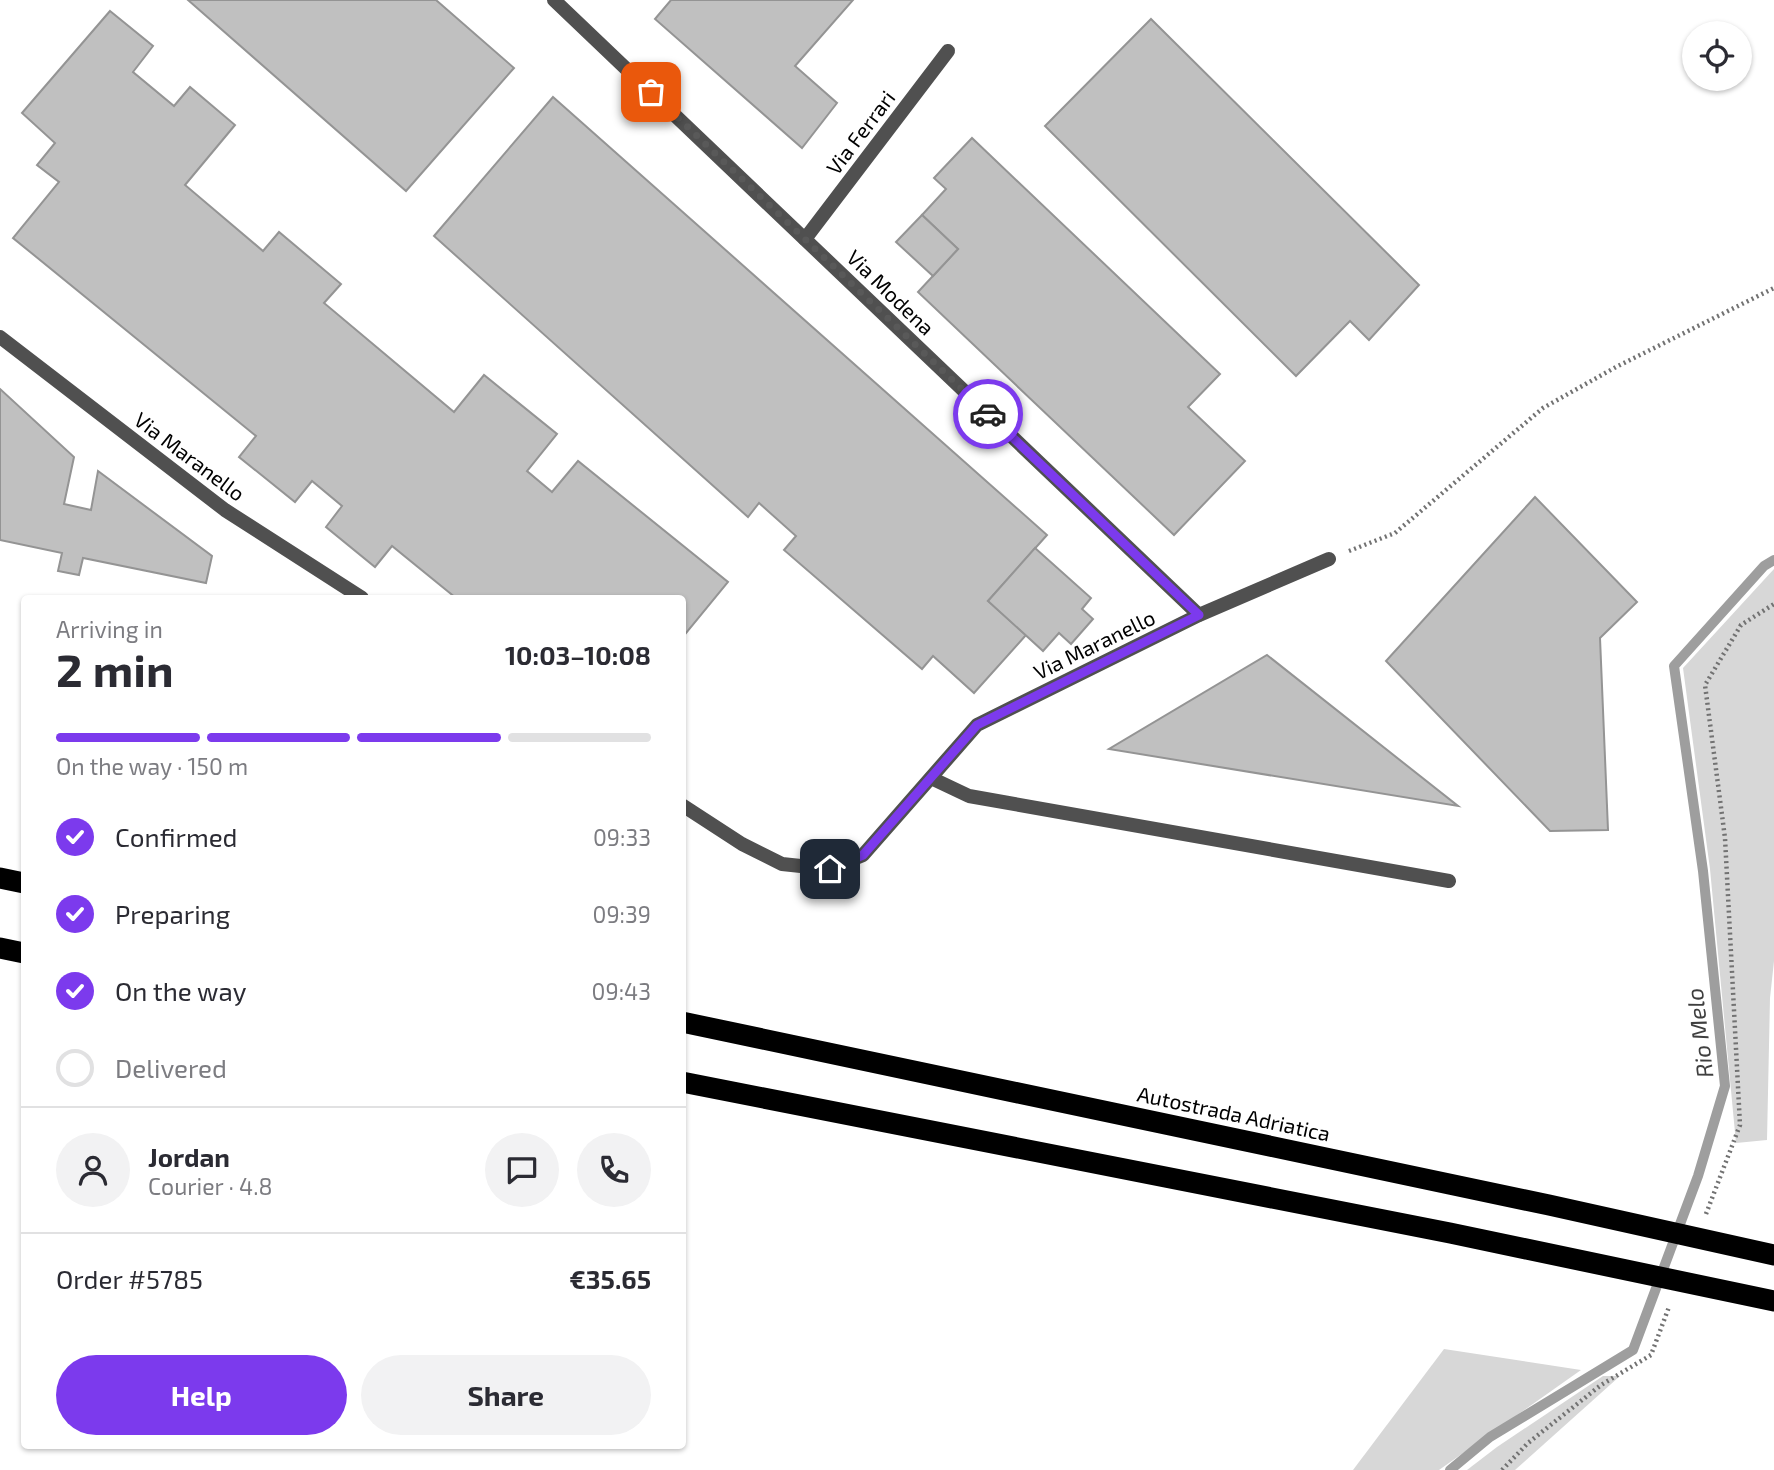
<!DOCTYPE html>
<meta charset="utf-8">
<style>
body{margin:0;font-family:"Exo 2",sans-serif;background:#f2f2f3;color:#2b2b33;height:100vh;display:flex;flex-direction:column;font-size:26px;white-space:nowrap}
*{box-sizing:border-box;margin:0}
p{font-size:23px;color:#7c7c81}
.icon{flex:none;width:38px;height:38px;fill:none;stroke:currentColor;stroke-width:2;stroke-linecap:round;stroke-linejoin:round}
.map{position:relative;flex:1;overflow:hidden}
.sheet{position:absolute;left:21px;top:595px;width:665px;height:854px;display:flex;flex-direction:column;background:#fff;border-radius:7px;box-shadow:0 2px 5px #0004}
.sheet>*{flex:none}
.buttons{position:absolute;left:1682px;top:21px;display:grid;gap:14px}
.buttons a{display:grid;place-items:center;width:70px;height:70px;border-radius:50%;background:#fff;box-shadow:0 2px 5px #0004;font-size:35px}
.pin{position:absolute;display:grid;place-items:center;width:60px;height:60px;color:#fff;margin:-30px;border-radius:14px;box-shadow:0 4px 10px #0006}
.courier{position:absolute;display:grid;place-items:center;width:70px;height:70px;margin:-35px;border:5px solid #7c3aed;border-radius:50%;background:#fff;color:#222;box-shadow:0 2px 9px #0007}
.overview em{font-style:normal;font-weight:700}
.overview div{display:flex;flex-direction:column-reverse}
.overview{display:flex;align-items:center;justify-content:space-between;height:119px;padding:0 35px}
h1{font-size:46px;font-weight:700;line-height:52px}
.bar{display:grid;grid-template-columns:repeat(4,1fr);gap:10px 7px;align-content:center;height:84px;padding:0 35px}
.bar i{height:9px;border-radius:5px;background:#e1e1e2}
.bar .active{background:#7c3aed}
.bar p{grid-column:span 4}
.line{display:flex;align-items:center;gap:18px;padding:0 35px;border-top:2px solid #e1e1e2}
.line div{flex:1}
.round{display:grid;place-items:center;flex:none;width:74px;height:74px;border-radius:37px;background:#f2f2f3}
ol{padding:0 35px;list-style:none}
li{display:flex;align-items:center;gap:21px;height:77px}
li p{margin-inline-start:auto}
li .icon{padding:7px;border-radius:50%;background:#7c3aed;color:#fff;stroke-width:4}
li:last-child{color:#7c7c81}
li i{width:38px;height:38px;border:4px solid #e1e1e2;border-radius:50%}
.action{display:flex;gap:14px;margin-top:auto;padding:14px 35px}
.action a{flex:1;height:80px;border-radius:42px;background:#7c3aed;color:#fff;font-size:28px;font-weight:700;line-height:80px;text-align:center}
.action a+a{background:#f2f2f3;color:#2b2b33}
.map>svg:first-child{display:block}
</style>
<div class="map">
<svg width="1774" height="1470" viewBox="0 0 1774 1470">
<rect width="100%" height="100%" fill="#fff"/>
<g fill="#d7d7d7">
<polygon points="1774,569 1774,961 1770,998 1767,1140 1736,1143 1710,869 1683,668"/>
<polygon points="1444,1349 1581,1370 1439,1470 1353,1470"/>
<polygon points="1603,1376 1620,1376 1515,1470 1467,1470 1497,1447"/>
</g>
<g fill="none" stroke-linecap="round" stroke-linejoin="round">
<polyline stroke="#9e9e9e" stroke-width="10" points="1450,1470 1490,1437 1633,1350 1698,1176 1725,1086 1703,871 1674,666 1764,566 1774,560"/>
</g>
<g fill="#c0c0c0" stroke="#949494" stroke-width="2">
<polygon points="188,0 436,0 514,68 406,191"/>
<polygon points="671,0 853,0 795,66 837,103 802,148 655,19"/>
<polygon points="110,11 153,46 133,72 174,106 190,87 235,125 185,185 263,251 279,232 341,284 324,303 454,412 484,375 557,434 527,471 552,492 578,461 728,582 682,638 682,598 456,598 392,546 375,567 326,527 342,506 312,481 295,502 239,457 256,436 13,238 59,182 37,165 55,143 22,113"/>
<polygon points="1151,19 1419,285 1369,340 1350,321 1296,376 1045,126"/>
<polygon points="553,97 1047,535 988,601 1026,635 974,693 933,656 922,669 784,550 796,536 759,503 748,517 434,236"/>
<polygon points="972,138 1220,374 1188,407 1245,461 1174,535 918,292 958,249 922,215 946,189 934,178"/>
<polygon points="922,215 958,249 933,276 896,242"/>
<polygon points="0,389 74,457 64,504 91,510 98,471 212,556 206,583 83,558 79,575 58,571 62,553 0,540"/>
<polygon points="1535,497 1637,602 1600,638 1608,830 1550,831 1386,661"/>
<polygon points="1035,548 1091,598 1082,609 1093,619 1071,644 1059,633 1043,651 988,601"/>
<polygon points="1267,655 1458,806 1109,749"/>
</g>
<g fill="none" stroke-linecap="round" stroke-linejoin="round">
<g stroke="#727272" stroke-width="4.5" stroke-dasharray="2 3.5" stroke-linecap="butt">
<polyline points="1349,551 1395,533 1543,408 1616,367 1774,288"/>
<polyline points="1706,1214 1740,1125 1725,838 1705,685 1741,625 1774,604"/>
<polyline points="1502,1470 1528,1443 1601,1385 1651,1355 1669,1307"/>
</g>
<polyline stroke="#505050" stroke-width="14" points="931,778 969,796 1449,881"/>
<g stroke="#505050" stroke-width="14">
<polyline points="554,0 1199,615"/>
<polyline points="805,239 948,51"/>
<polyline points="0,337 225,510 362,598"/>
<polyline points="682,805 742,844 782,864 829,869 863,855 977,725 1199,615 1329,559"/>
</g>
<g stroke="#000" stroke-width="21">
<polyline points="0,878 24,883"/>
<polyline points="0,948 24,953"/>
<polyline points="682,1022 1549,1205 1774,1255"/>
<polyline points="682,1082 1450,1233 1774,1301"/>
</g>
</g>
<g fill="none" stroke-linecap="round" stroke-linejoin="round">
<polyline stroke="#595959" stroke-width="7" stroke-dasharray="0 12.6" points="651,92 988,414"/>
<polyline stroke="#7c3aed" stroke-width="9" points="830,869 863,855 977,725 1199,615 988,414"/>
</g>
<g text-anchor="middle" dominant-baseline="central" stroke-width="5" stroke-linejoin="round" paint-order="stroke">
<g font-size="21" fill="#000" stroke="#fff">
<text transform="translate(860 132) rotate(-53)">Via Ferrari</text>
<text transform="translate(891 292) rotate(44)">Via Modena</text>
<text transform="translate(190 456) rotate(37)">Via Maranello</text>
<text transform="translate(1094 644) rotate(-26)">Via Maranello</text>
<text transform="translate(1234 1113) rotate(12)">Autostrada Adriatica</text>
</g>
<g font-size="23" font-style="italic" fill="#3f3f3f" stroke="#fff">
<text transform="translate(1699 1033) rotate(-97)">Rio Melo</text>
</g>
</g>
</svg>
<div class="buttons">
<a><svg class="icon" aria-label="locate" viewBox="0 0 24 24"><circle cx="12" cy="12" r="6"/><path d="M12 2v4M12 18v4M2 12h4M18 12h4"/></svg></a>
</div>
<div class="pin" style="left:651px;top:92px;background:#ea580c"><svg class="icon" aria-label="bag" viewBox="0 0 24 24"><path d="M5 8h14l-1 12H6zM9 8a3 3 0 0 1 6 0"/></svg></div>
<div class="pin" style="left:830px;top:869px;background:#1f2937"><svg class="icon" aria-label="home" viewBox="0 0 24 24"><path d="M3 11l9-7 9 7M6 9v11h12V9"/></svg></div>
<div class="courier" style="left:988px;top:414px"><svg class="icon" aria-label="car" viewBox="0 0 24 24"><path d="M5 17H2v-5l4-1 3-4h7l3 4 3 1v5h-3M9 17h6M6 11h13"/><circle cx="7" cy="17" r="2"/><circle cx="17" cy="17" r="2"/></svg></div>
<section class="sheet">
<div class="overview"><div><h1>2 min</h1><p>Arriving in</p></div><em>10:03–10:08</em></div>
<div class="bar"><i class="active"></i><i class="active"></i><i class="active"></i><i></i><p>On the way · 150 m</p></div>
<ol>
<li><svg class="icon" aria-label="check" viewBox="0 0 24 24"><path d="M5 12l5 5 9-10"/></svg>Confirmed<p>09:33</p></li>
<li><svg class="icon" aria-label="check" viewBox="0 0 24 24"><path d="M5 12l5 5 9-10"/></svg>Preparing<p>09:39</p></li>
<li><svg class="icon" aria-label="check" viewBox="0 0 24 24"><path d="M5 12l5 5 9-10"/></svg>On the way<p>09:43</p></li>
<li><i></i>Delivered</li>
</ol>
<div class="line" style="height:126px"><a class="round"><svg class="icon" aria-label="person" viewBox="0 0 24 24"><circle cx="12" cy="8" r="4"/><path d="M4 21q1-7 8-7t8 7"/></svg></a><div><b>Jordan</b><p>Courier · 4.8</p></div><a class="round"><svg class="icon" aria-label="chat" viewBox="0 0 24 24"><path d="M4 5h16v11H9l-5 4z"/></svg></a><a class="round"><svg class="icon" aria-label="phone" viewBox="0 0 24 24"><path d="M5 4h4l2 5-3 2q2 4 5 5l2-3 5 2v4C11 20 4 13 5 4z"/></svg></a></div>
<div class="line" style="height:91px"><div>Order #5785</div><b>€35.65</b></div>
<div class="action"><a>Help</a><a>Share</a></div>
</section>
</div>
